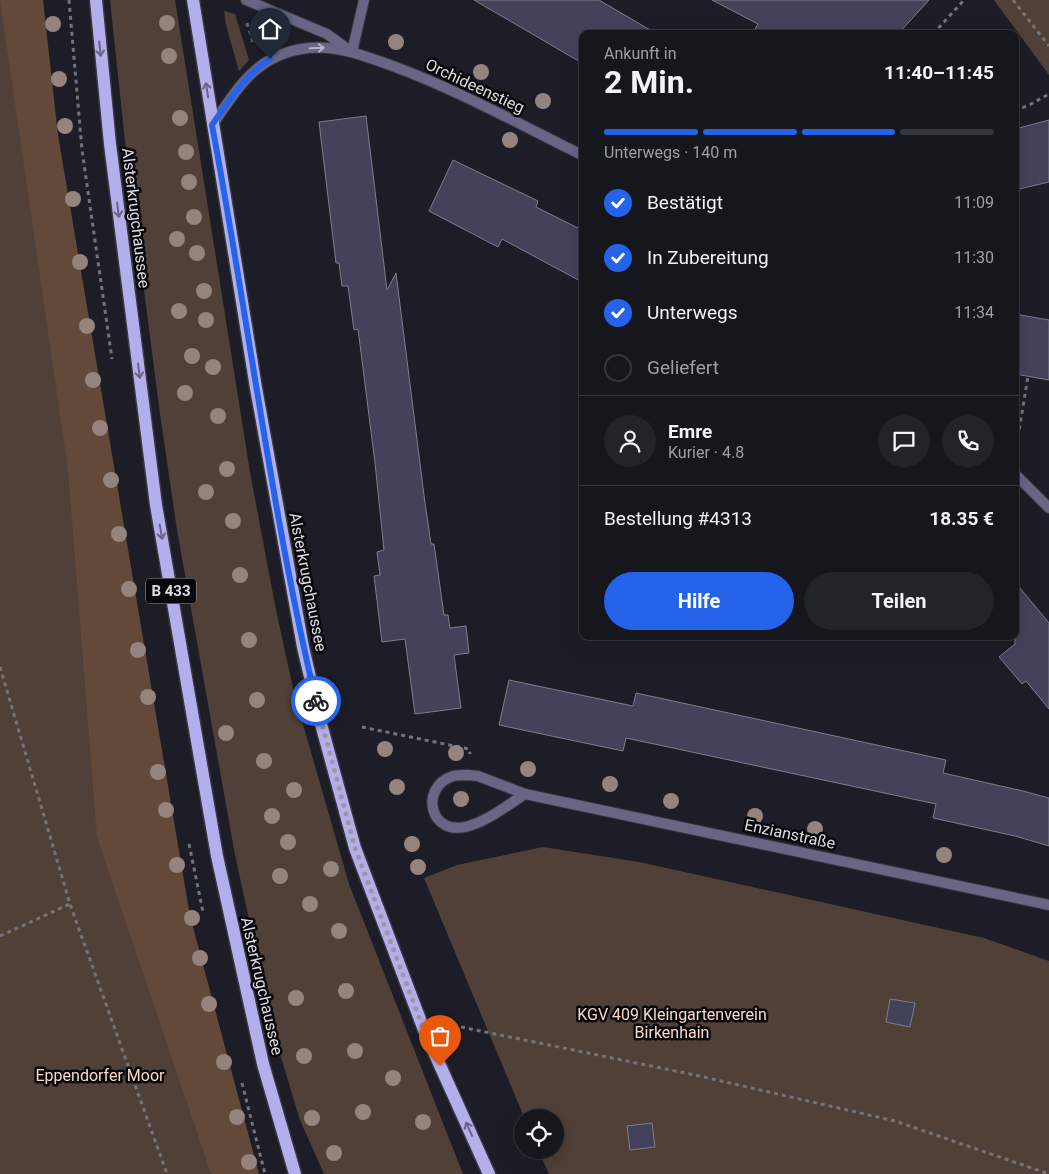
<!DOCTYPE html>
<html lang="de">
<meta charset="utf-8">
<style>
body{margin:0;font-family:Roboto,sans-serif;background:#23232a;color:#f1f3f6;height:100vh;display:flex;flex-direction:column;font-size:19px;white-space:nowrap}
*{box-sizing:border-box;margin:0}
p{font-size:16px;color:#9e9fa4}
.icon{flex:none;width:28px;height:28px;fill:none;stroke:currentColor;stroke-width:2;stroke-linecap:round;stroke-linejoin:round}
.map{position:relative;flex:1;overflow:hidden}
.side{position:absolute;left:579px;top:30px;width:440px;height:610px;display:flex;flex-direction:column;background:#16161d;border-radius:10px;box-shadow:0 5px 20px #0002,0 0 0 1px #35353b}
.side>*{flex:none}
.buttons{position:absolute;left:514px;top:1109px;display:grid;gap:10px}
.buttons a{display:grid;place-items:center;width:50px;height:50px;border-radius:50%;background:#16161d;box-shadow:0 5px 20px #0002,0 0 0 1px #35353b;font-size:25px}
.pin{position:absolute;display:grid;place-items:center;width:42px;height:42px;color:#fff;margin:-51px -21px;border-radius:50% 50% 50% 0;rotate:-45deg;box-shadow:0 0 5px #0007}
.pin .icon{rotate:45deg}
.courier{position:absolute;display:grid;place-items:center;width:50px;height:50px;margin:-25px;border:4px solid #2563eb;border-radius:50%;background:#fff;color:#222;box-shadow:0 1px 6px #0007}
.head em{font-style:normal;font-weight:700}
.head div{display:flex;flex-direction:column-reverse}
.head{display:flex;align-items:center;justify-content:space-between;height:85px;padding:0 25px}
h1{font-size:32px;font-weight:700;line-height:38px}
.bar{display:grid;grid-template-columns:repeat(4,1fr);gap:8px 5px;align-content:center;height:60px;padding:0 25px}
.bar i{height:6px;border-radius:4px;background:#35353b}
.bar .active{background:#2563eb}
.bar p{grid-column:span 4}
.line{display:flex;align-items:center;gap:12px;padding:0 25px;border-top:1px solid #35353b}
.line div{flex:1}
.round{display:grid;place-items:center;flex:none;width:52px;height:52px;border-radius:26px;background:#23232a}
ol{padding:0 25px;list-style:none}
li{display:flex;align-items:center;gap:15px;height:55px}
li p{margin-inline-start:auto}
li .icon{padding:5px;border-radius:50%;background:#2563eb;color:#fff;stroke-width:4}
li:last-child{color:#9e9fa4}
li i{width:28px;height:28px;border:2px solid #35353b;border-radius:50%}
.action{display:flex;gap:10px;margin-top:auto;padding:10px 25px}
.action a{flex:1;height:58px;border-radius:30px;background:#2563eb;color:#fff;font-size:20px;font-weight:700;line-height:58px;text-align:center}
.action a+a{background:#23232a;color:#f1f3f6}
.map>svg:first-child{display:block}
</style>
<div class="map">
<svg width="1049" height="1174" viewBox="0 0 1049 1174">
<rect width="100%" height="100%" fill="#1d1d27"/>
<g fill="#504037">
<polygon points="0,0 32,0 231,1174 0,1174"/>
<polygon points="110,0 175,0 250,472 275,605 294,693 349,884 463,1174 324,1174 300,1120 274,1034 235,855 177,530 160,414 126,151"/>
<polygon points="994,0 1049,0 1049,75"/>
<polygon points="224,11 235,14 249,60 239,71 226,25"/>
<polygon points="543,847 639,862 984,938 1049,961 1049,1174 549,1174 538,1150 555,1150 555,1118 524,1117 424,878 457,865"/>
</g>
<polygon fill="#62493a" points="0,0 43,0 58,135 190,916 259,1174 211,1174 97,837 68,470"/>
<g fill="#43425b" stroke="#7e7e8a">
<polygon points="474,0 599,0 657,34 582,34 582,63"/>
<polygon points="712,0 929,0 898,34 752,34 758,24"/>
<polygon points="366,116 387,290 396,273 425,503 431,544 434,544 444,615 448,615 450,628 466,626 469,653 454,655 461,708 415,714 405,639 382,642 374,576 380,575 377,552 384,550 375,463 358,329 354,330 348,286 342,286 339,263 336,263 319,122"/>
<polygon points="1049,120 1049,182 1015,190 1015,129"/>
<polygon points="453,160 538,201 536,207 582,230 582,282 502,239 498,247 429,211"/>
<polygon points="1015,314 1049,320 1049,380 1015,374"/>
<polygon points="1015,582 1049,623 1049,709 1026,681 1022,684 999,657 1015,644"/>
<polygon points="509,680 633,706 636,693 946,760 943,773 1023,791 1049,798 1049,846 1015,836 933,818 936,804 626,738 623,751 499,725"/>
<polygon points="890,999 915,1003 910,1027 886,1022"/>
<polygon points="652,1123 655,1147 630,1150 627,1126"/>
</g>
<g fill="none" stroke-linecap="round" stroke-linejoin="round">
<g stroke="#383841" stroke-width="12">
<polyline id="lane" points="352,52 364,0"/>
</g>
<g stroke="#383841" stroke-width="12">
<g id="street">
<polyline points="246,0 327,34 349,50"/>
<path d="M212 125C229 102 244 74 270 60 287 50 309 46 328 48 350 50 370 58 390 65 456 89 519 124 582 155"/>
<polyline points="1015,474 1049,508"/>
<path d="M468 775 478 776 525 794C508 805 489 820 469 826 429 838 419 787 453 776 457 775 463 775 468 775Z"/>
<polyline points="525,794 1049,905"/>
</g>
</g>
<g stroke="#383841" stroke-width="15">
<g id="primary">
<polyline points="96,0 110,144 156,505 217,856 263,1064 295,1174"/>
<polyline points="193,0 256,388 303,647 321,724 355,848 424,1030 489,1174"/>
</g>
</g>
<g stroke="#73737b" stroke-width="3" stroke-dasharray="4 4" stroke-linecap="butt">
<polyline points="69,0 82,150 112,359"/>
<polyline points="1013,0 1049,46"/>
<polyline points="247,23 254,46"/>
<polyline points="933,34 964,0"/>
<polyline points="1015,111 1031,104 1049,94"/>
<polyline points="1015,436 1019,431 1028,376"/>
<polyline points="0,667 70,904 167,1174"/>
<polyline points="362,727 469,749 470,754"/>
<polyline points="189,844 203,912"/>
<polyline points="0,936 70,904"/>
<polyline points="461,1027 695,1075 895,1121 1049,1174"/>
<polyline points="242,1083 265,1174"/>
</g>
<use href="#lane" stroke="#686684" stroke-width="10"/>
<use href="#street" stroke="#686684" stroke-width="10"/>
<use href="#primary" stroke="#b3afec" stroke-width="12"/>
</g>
<g fill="#95847e">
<circle cx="167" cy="23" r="8"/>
<circle cx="53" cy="24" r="8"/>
<circle cx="396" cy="42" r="8"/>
<circle cx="169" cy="56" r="8"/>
<circle cx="481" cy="72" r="8"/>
<circle cx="59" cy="79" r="8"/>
<circle cx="543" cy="101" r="8"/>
<circle cx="180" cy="118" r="8"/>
<circle cx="65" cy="126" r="8"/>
<circle cx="510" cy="140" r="8"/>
<circle cx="186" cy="152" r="8"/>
<circle cx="189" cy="182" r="8"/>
<circle cx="73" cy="199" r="8"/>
<circle cx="194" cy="217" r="8"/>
<circle cx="177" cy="239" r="8"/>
<circle cx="197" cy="253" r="8"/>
<circle cx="80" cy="262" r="8"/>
<circle cx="204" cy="291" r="8"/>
<circle cx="179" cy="311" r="8"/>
<circle cx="206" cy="320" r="8"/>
<circle cx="87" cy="326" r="8"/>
<circle cx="192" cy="356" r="8"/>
<circle cx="213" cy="367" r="8"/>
<circle cx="93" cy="380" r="8"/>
<circle cx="185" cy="393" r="8"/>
<circle cx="218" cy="416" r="8"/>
<circle cx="100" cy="428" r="8"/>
<circle cx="227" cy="469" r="8"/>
<circle cx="111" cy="480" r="8"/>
<circle cx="206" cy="492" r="8"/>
<circle cx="233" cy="521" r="8"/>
<circle cx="119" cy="534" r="8"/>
<circle cx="240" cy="575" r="8"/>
<circle cx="129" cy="589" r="8"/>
<circle cx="249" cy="640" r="8"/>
<circle cx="138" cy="650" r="8"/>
<circle cx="148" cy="697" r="8"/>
<circle cx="257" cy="700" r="8"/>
<circle cx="226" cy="733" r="8"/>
<circle cx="385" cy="749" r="8"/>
<circle cx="456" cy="753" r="8"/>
<circle cx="264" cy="761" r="8"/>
<circle cx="528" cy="769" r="8"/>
<circle cx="158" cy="772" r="8"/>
<circle cx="610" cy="784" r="8"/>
<circle cx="397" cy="787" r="8"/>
<circle cx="294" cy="790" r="8"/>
<circle cx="461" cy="799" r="8"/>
<circle cx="671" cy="801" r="8"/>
<circle cx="166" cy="810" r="8"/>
<circle cx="272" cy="816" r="8"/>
<circle cx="755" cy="816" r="8"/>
<circle cx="815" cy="829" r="8"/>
<circle cx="288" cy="842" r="8"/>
<circle cx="412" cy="844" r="8"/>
<circle cx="944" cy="855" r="8"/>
<circle cx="177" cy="865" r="8"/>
<circle cx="418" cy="867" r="8"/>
<circle cx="331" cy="869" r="8"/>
<circle cx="280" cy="876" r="8"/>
<circle cx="310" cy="904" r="8"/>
<circle cx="192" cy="918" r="8"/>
<circle cx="339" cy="931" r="8"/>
<circle cx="200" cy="958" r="8"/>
<circle cx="346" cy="991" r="8"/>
<circle cx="296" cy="998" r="8"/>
<circle cx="209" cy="1004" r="8"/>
<circle cx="355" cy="1051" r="8"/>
<circle cx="304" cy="1056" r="8"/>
<circle cx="224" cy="1062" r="8"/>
<circle cx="393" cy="1078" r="8"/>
<circle cx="363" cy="1112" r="8"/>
<circle cx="237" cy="1117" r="8"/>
<circle cx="312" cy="1118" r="8"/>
<circle cx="423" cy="1122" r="8"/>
<circle cx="334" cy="1153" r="8"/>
<circle cx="249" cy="1162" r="8"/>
</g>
<defs><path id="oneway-shaft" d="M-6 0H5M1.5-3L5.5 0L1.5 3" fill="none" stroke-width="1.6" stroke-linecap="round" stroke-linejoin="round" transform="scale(1.25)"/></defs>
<use stroke="#b4b3c2" href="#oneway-shaft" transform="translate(317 48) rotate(-2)"/>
<g stroke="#666487">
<use href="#oneway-shaft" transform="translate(100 49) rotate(84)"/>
<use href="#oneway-shaft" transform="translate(207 90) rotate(-99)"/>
<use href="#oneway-shaft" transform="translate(118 210) rotate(83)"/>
<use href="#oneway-shaft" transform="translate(139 371) rotate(83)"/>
<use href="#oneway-shaft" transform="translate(161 532) rotate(80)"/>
<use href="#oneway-shaft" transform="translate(469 1129) rotate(-114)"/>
</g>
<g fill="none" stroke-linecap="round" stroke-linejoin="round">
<polyline stroke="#9a99a1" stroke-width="5" stroke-dasharray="0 9" points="316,701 355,848 424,1030 440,1066"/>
<path stroke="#2563eb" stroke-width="6" d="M270 59C245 75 229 101 212 125 248 316 271 511 316 701"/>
</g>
<g text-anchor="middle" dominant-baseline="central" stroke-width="5" stroke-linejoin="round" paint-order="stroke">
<rect fill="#08080c" stroke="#9d9ca2" stroke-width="1" x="146" y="578.5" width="50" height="25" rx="4"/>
<g font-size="15" font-weight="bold" fill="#dddce3">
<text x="171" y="591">B 433</text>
</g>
<g font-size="16" fill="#dddce3" stroke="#08080c">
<text transform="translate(475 86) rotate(25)">Orchideenstieg</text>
<text transform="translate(136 218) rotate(83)">Alsterkrugchaussee</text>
<text transform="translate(308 582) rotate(79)">Alsterkrugchaussee</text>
<text transform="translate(790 834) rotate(12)">Enzianstraße</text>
<text transform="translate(262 986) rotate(77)">Alsterkrugchaussee</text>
</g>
<g font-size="16" fill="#f8d9c6" stroke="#08080c">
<text x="672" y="1014">KGV 409 Kleingartenverein<tspan x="672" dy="18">Birkenhain</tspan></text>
<text x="100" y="1075">Eppendorfer Moor</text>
</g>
</g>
</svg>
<div class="buttons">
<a><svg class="icon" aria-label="locate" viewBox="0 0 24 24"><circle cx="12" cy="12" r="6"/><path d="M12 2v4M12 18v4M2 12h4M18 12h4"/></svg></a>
</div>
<div class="pin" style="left:440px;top:1066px;background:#ea580c"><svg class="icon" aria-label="bag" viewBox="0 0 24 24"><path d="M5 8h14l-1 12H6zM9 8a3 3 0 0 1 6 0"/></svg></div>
<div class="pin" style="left:270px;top:59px;background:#1f2937"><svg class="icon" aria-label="home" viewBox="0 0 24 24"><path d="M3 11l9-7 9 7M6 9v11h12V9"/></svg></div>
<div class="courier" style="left:316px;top:701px"><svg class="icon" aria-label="bike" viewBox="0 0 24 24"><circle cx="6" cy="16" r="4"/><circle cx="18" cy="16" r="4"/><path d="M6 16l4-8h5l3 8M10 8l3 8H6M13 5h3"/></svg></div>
<section class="side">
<div class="head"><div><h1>2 Min.</h1><p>Ankunft in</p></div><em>11:40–11:45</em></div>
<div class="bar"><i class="active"></i><i class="active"></i><i class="active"></i><i></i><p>Unterwegs · 140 m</p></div>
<ol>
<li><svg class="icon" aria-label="check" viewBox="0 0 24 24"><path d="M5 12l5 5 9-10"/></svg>Bestätigt<p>11:09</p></li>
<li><svg class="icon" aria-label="check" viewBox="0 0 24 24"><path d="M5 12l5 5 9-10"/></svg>In Zubereitung<p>11:30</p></li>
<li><svg class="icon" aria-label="check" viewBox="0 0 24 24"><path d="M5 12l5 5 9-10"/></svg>Unterwegs<p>11:34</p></li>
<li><i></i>Geliefert</li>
</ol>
<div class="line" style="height:90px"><a class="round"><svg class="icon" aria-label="person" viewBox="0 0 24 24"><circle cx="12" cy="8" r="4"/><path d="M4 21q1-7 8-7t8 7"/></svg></a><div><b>Emre</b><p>Kurier · 4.8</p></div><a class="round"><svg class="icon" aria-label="chat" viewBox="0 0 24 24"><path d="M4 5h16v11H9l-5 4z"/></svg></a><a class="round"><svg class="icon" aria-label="phone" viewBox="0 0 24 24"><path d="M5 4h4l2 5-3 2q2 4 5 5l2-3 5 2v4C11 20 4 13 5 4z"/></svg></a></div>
<div class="line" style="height:65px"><div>Bestellung #4313</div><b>18.35 €</b></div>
<div class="action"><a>Hilfe</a><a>Teilen</a></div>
</section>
</div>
